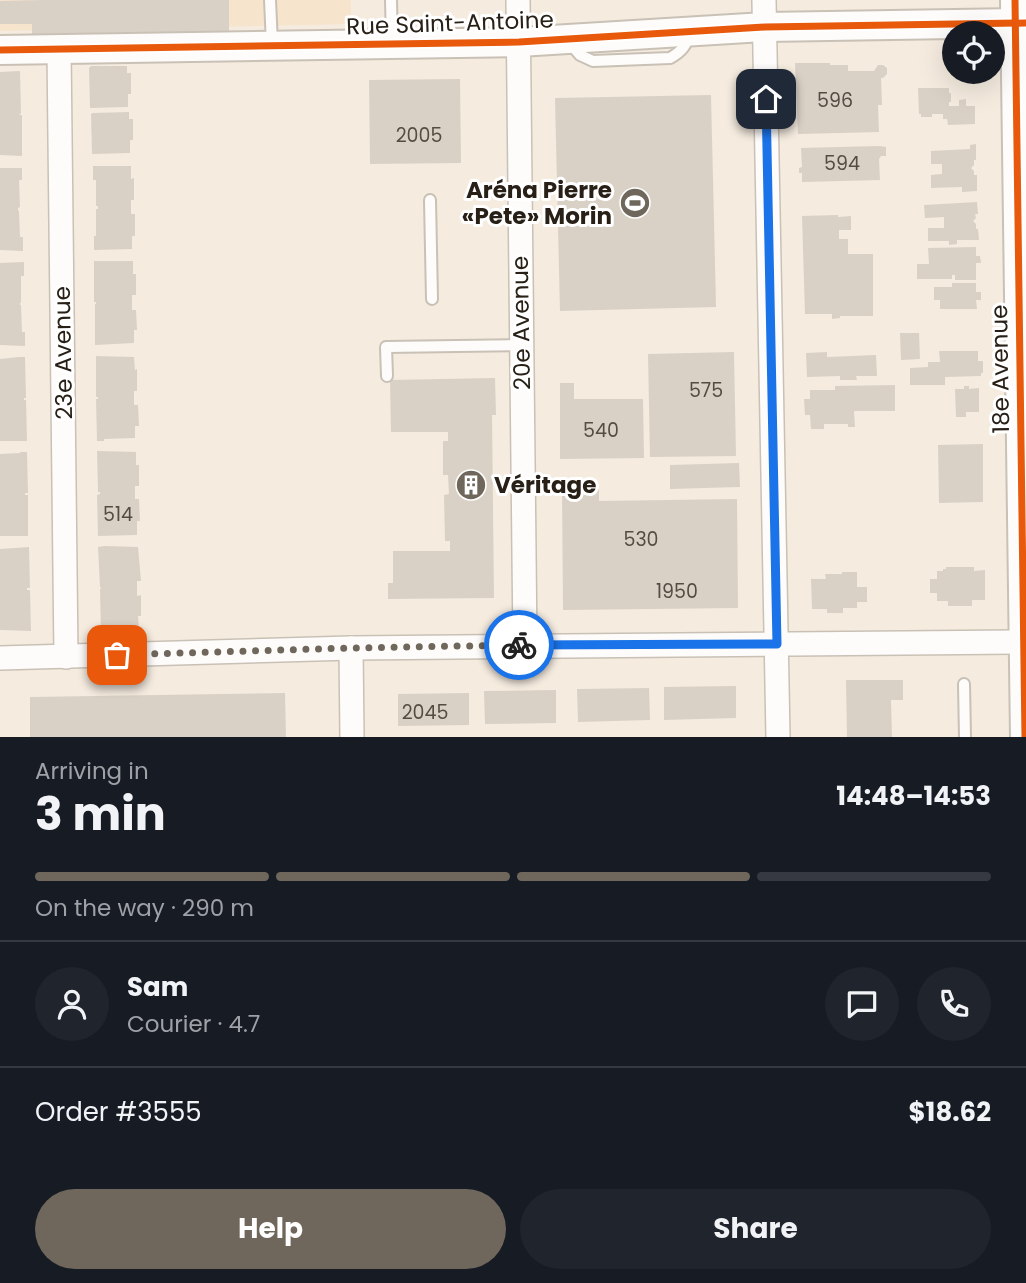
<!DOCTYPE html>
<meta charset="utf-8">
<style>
body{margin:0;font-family:Poppins,sans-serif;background:#20242c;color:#f1f3f6;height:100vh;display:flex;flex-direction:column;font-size:26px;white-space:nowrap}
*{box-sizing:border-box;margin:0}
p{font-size:23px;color:#9ea1a6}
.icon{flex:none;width:38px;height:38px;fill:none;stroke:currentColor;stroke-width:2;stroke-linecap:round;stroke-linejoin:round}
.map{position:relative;height:737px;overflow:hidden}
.side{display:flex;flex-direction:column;background:#171b24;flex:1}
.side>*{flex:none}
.tools{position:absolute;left:942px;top:21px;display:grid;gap:14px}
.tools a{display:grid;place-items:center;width:63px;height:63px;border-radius:50%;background:#171b24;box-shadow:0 7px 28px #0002;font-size:35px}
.pin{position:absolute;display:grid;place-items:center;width:60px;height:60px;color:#fff;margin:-30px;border-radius:14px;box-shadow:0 4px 10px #0006}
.courier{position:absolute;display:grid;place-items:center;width:70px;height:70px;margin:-35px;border:5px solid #1a73e8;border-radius:50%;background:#fff;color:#222;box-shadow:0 2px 9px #0007}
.head em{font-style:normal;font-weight:700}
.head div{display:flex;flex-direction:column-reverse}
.head{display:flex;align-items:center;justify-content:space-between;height:119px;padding:0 35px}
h1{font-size:46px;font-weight:700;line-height:52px}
.bar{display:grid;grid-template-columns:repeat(4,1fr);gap:10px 7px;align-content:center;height:84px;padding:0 35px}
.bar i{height:9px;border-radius:5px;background:#363941}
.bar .active{background:#70675c}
.bar p{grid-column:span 4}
.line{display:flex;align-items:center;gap:18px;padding:0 35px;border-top:2px solid #363941}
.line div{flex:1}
.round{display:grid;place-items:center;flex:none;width:74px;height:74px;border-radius:37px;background:#20242c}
.action{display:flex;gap:14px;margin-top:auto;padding:14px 35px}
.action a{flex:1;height:80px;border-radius:42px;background:#70675c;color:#fff;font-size:28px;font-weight:700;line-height:80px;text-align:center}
.action a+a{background:#20242c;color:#f1f3f6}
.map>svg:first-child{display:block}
</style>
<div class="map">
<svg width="1026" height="737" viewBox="0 0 1026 737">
<rect width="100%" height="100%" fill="#f5ebdf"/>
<polygon fill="#f7e4cc" points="0,0 351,0 351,24 0,31"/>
<g fill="#dad1c6">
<polygon points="42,0 229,0 229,35 32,34 32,24 0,24 0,1"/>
<polygon points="795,63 830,63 830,65 848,65 848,71 874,71 878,65 883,65 887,68 887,74 883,78 881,78 882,105 878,105 879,132 798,134"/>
<polygon points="91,66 127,66 127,73 131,73 131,94 128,94 128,107 90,108 89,68"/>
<polygon points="20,71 21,113 19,115 22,115 22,156 0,155 0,72"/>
<polygon points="460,79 461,163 370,164 369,80"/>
<polygon points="918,88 949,88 949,93 951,93 951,102 949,102 949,106 959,106 959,100 966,99 966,106 975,106 975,124 948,125 947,119 943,119 943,114 932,114 932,117 921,117 921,114 919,114"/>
<polygon points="711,95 716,307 560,311 555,98"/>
<polygon points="129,112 129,119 133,119 133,140 130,140 130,153 92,154 91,114 93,113"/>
<polygon points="976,144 976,160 974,160 974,165 971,168 974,171 974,175 977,175 977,191 962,192 962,187 931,188 931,175 942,174 942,164 931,164 931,151 970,149 970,145"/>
<polygon points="879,146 886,147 886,156 881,156 879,159 880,180 802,182 802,173 799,173 799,168 802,167 801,148"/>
<polygon points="93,166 131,166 131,179 134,178 134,200 131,200 131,214 135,214 135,236 132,236 132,249 94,250 94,236 96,236 96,209 98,209 98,206 96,206 96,180 93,180"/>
<polygon points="0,168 22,168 22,180 19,180 20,207 18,208 18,211 19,211 20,237 23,237 23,251 0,250"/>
<polygon points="977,202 978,214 975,214 976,218 973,221 976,224 976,229 978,229 979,240 957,240 957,244 949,245 949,241 928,241 928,228 944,228 944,217 925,218 924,205"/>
<polygon points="838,215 838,217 851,216 851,230 839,230 839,239 848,239 848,254 873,254 873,316 840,316 840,318 832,319 832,314 805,314 802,216"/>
<polygon points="976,247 976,256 980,256 981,263 976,263 976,280 955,280 955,275 952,275 952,279 917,279 917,264 929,264 928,248"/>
<polygon points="94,261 133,261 133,274 136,274 136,295 132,295 132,310 136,310 137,330 134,330 134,343 95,345 95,304 96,304 96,302 94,302"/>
<polygon points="24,262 24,276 21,276 21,303 20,303 20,305 21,305 22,332 25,332 25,346 0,345 0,263"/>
<polygon points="952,283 976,283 976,292 981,292 981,300 976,300 977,309 940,309 940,300 934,300 934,287 952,287"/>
<polygon points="900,333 919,333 920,359 901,360"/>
<polygon points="939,351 978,351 978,361 983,361 983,373 981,373 981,376 945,377 945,385 910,385 910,368 928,367 928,362 940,362"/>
<polygon points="734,352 736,456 650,457 648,354"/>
<polygon points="827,352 827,357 876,355 877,376 856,376 857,380 840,380 840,376 807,377 806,353"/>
<polygon points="96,356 134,357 135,370 137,369 137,391 134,391 134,405 138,405 139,426 135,426 135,438 104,439 104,441 97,441 96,399 98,399 98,397 96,397"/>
<polygon points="19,357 25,357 26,398 24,398 24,400 26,400 27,441 0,441 0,359"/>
<polygon points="495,378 496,415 492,415 494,598 388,599 388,583 393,583 393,551 450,551 450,541 445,541 444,495 449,494 448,475 443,475 443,441 448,441 448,432 391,432 390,380"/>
<polygon points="560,383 574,383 574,399 643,399 644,458 560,459"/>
<polygon points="895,385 895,411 854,411 855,427 848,427 848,424 824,424 824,429 811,429 810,415 805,415 804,399 810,399 810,390 835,390 835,386"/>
<polygon points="964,386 969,386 969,389 979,388 979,412 966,412 966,417 956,417 955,389 964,389"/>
<polygon points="983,444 983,502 939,503 938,445"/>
<polygon points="97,451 136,452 136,465 139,465 139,486 135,486 135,499 139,499 140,521 137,521 137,535 98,536 97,495 100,494 100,492 98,492"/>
<polygon points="20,452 27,452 28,493 25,493 25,495 28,495 28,536 0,536 0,454 20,453"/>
<polygon points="739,463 740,487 670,489 670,465"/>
<polygon points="562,489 599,489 599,501 737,499 738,608 563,610"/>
<polygon points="105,546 138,547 141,581 137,581 137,596 141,595 141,616 138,616 139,629 101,630 100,590 101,587 100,587 98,547"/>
<polygon points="29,547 30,588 27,588 27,590 30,590 31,631 0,630 0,549"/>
<polygon points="946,567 974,567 974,571 985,570 985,600 972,600 972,606 948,606 948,601 937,601 937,593 930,593 930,579 937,579 937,571 943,571 943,569 946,569"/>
<polygon points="842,572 857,572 857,587 867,587 867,602 857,602 857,608 843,608 843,613 827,613 827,609 812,609 811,579 826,579 825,574 842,574"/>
<polygon points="846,680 903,680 903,700 891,700 892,737 847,737"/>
<polygon points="736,686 736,718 664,720 664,687"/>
<polygon points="649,688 650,720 578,722 577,689"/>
<polygon points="556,690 556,723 485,724 484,691"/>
<polygon points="285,693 286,737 30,737 30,697"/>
<polygon points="469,693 469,725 398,726 398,694"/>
</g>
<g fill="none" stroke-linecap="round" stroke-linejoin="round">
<g stroke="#c9c1b6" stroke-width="14">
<g id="service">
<polyline points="270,0 272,44"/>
<polyline points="391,0 392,43"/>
<path d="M569 42 580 55 593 61 670 58C681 52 686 46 690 34"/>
<polyline points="430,200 432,299"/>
<polyline points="387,376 386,347 522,345"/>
<polyline points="964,684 965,737"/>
</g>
</g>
<g stroke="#c9c1b6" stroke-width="26">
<g id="minor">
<polyline points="518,0 525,645"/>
<polyline points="764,0 778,737"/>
<polyline points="59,50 66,657"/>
<polyline points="351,648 352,737"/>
<polyline points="0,658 351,648 1026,642"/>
</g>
</g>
<g stroke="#c9c1b6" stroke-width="32">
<g id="tertiary">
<polyline points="1015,0 1025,737"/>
<polyline points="0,50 519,42 765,27 1026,23"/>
</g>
</g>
<use href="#service" stroke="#fefcfa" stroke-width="10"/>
<use href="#minor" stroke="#fefcfa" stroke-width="23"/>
<use href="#tertiary" stroke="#fefcfa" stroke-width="28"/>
<g stroke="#fff" stroke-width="11">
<g id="cycleway">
<polyline points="1015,0 1025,737"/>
<polyline points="0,50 519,42 765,27 1026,23"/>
</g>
</g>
<use href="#cycleway" stroke="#e8590c" stroke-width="7"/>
</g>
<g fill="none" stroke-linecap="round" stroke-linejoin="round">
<polyline stroke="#70675c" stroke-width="7" stroke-dasharray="0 12.6" points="117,655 351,648 519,645"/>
<polyline stroke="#1a73e8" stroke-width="9" points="519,645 777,644 766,99"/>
</g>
<defs>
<g id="stadium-disc" transform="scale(1.575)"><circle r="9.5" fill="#70675c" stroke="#fff"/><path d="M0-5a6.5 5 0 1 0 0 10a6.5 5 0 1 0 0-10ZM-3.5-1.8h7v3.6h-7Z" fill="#fff"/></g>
<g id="building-disc" transform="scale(1.575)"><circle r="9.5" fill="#70675c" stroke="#fff"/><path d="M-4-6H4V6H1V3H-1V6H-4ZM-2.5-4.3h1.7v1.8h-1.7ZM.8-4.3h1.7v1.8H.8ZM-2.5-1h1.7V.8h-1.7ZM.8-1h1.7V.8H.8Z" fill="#fff"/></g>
</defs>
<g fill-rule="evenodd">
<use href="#stadium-disc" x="635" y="203"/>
<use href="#building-disc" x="471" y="485"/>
</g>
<g text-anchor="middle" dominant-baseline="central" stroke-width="6" stroke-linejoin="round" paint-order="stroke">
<g font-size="19" fill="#544c42">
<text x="835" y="100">596</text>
<text x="419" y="135">2005</text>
<text x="842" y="163">594</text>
<text x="706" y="390">575</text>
<text x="601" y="430">540</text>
<text x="118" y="514">514</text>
<text x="641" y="539">530</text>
<text x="677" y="591">1950</text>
<text x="425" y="712">2045</text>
</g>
<g font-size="23" fill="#282016" stroke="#fff">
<text transform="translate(450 23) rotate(-2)">Rue Saint-Antoine</text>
<text transform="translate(521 323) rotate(-91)">20e Avenue</text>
<text transform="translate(63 353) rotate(-91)">23e Avenue</text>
<text transform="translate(1000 369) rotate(-91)">18e Avenue</text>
</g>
<g font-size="23" font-weight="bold" fill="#282016" stroke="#fff" text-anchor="end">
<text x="612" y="190">Aréna Pierre<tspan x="612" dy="26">«Pete» Morin</tspan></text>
<text x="494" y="485" text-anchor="start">Véritage</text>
</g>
</g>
</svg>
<div class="tools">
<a><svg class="icon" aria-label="locate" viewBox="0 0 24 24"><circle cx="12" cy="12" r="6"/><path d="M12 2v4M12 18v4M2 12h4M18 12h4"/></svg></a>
</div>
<div class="pin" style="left:117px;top:655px;background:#ea580c"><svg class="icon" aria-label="bag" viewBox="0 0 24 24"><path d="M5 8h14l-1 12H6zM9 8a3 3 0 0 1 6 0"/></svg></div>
<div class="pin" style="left:766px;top:99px;background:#1f2937"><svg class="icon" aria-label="home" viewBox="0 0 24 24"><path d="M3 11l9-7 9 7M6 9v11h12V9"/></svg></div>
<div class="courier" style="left:519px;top:645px"><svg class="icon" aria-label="bike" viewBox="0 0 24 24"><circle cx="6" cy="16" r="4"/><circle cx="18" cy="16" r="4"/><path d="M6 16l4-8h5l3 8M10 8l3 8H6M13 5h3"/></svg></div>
</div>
<section class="side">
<div class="head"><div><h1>3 min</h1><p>Arriving in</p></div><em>14:48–14:53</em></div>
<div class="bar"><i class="active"></i><i class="active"></i><i class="active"></i><i></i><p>On the way · 290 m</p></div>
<div class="line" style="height:126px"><a class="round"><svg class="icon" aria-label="person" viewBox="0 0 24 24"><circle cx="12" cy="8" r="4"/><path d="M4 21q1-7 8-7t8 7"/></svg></a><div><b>Sam</b><p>Courier · 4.7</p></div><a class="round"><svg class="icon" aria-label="chat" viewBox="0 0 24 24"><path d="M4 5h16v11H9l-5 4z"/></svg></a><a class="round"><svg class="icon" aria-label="phone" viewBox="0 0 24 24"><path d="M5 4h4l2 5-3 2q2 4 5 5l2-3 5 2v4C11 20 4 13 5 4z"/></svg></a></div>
<div class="line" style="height:91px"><div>Order #3555</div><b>$18.62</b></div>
<div class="action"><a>Help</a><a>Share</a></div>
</section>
